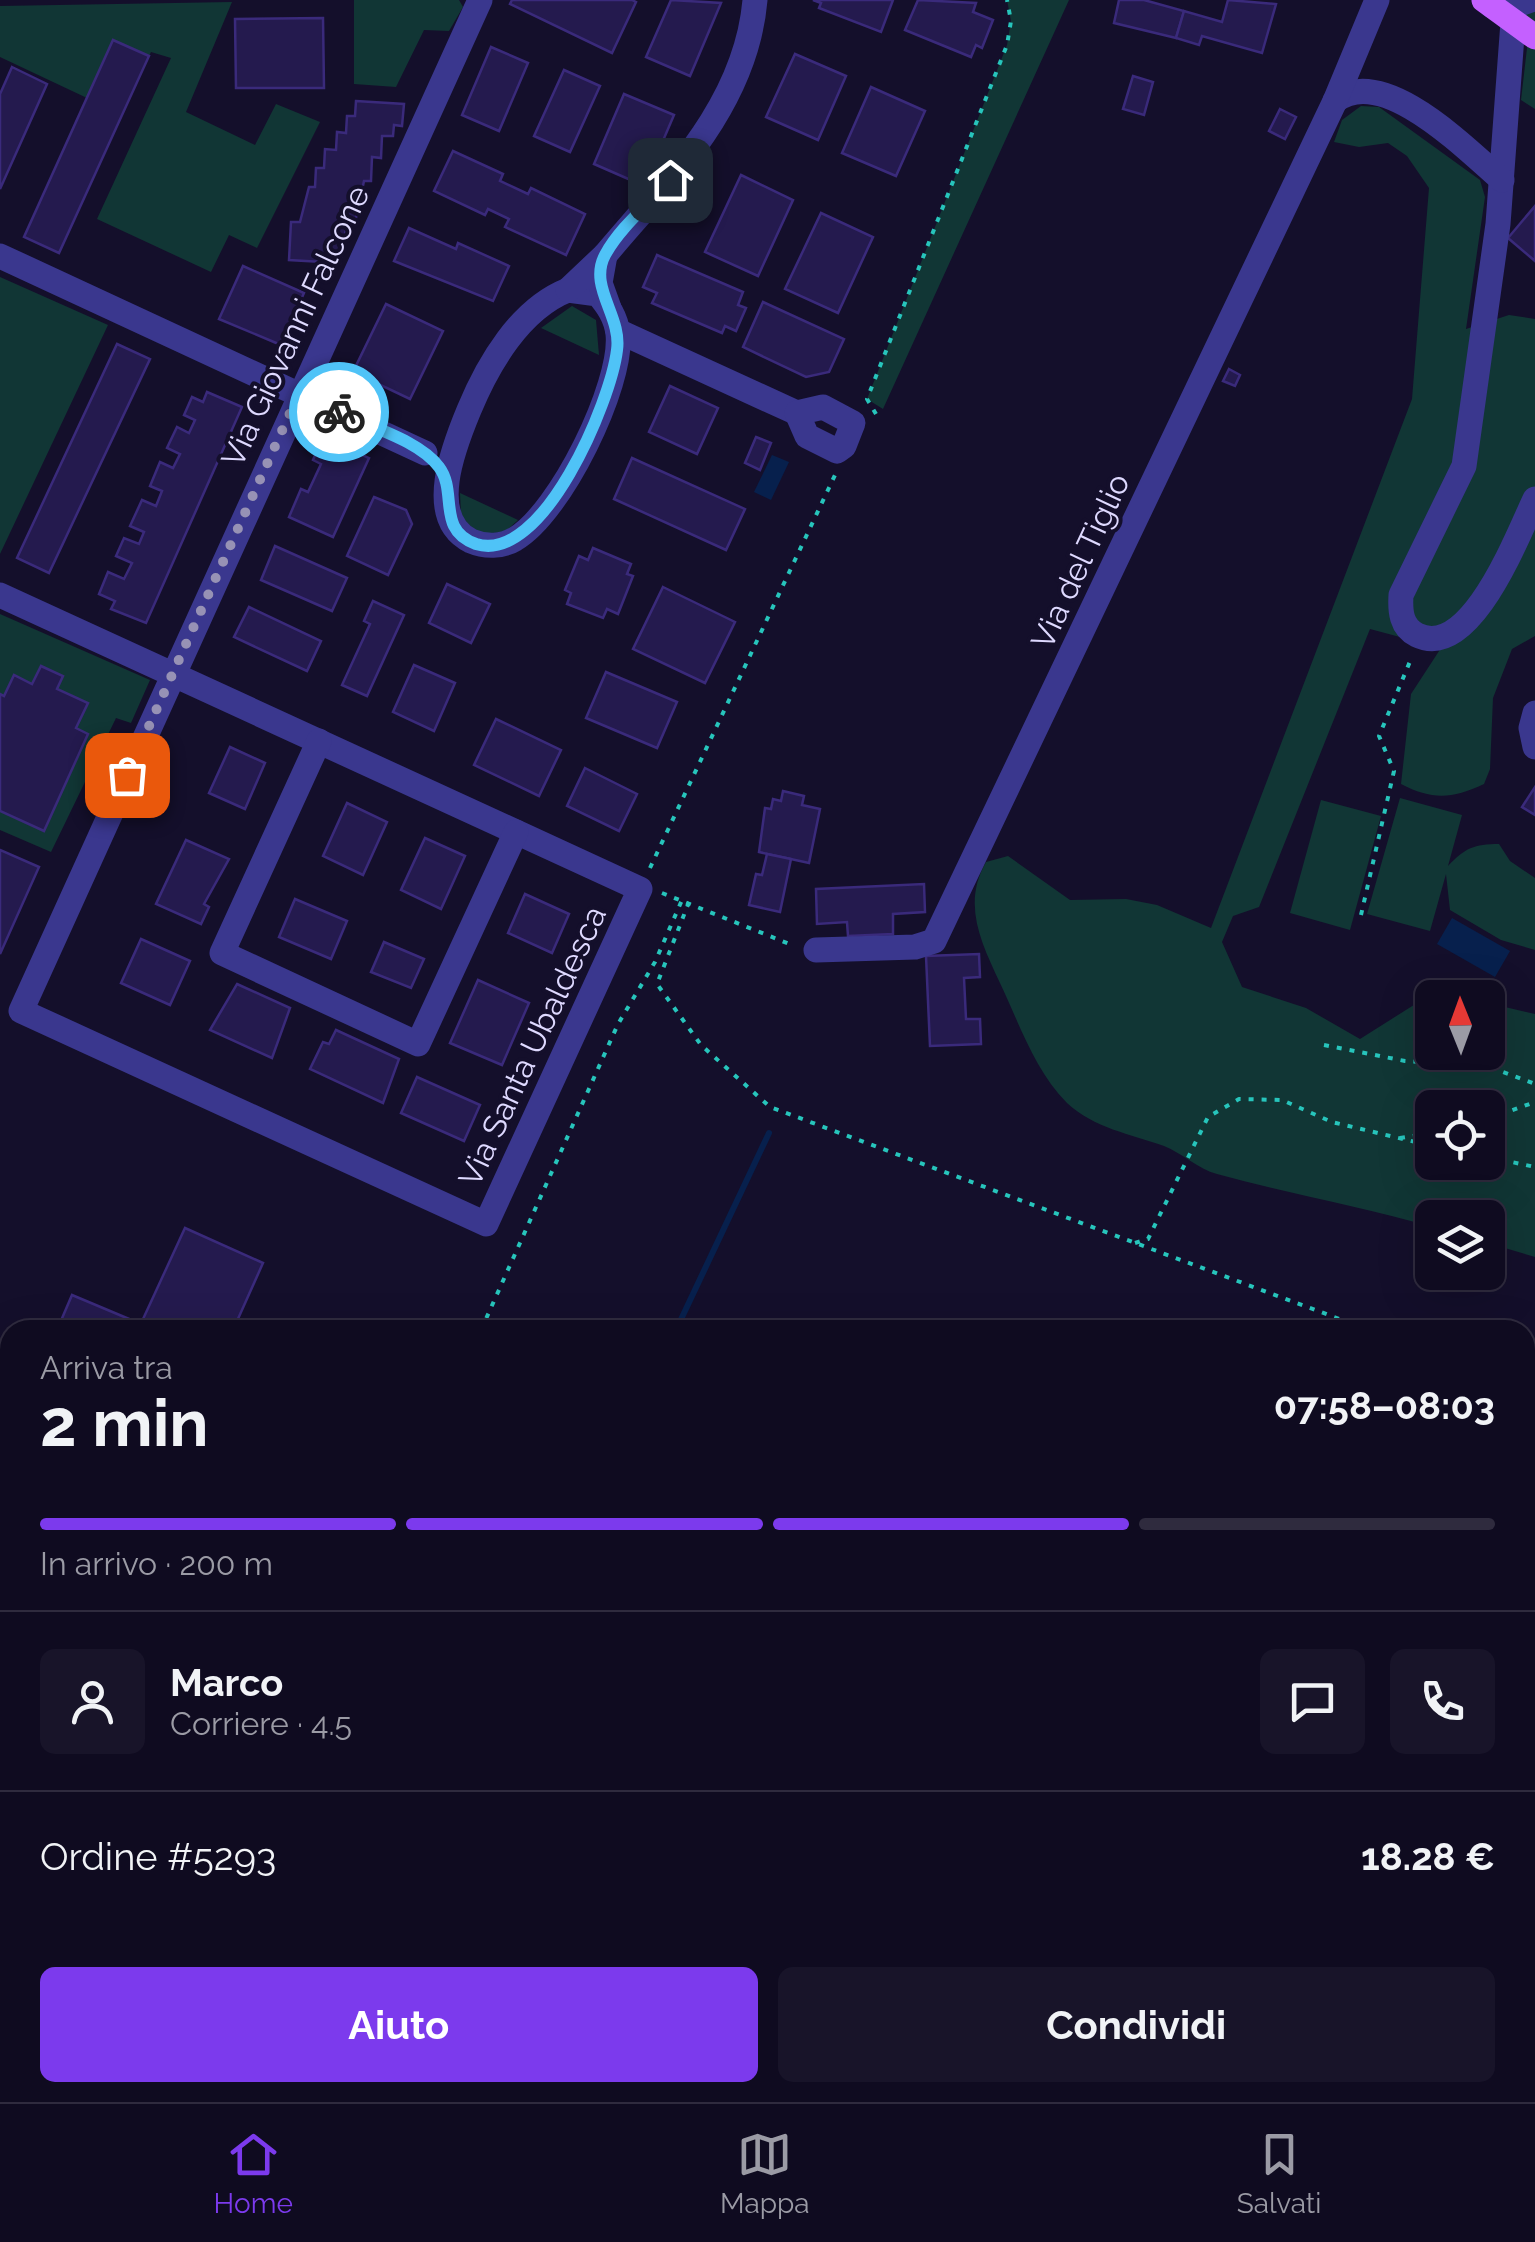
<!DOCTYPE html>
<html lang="it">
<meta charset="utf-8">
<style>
body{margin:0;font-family:Raleway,sans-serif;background:#181429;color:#f1f3f6;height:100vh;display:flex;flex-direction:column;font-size:38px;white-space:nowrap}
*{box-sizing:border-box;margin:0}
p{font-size:32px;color:#9b9ba5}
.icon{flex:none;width:55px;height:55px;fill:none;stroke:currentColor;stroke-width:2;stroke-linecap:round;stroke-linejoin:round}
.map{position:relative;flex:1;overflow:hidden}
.drawer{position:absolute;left:0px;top:1320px;width:1535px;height:782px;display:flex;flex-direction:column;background:#0f0b20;border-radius:30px 30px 0 0;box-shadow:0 10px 40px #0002,0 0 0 2px #2f2b3e}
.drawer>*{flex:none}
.needle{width:65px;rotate:359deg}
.tools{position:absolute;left:1415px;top:980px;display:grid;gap:20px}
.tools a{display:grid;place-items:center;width:90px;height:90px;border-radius:15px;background:#0f0b20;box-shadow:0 10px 40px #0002,0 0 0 2px #2f2b3e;font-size:50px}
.pin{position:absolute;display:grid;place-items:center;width:85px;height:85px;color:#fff;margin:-42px;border-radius:20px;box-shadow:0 5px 15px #0006}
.courier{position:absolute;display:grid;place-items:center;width:100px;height:100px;margin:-50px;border:8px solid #4fc3f7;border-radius:50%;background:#fff;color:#222;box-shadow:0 2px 12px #0007}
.headline em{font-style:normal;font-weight:700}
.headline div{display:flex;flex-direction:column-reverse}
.headline{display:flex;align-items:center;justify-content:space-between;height:170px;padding:0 40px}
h1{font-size:65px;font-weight:700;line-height:75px}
.bar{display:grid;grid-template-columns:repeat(4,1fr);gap:15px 10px;align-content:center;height:120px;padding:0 40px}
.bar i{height:12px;border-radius:8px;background:#2f2b3e}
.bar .active{background:#7c3aed}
.bar p{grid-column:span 4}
.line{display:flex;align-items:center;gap:25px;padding:0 40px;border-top:2px solid #2f2b3e}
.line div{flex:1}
.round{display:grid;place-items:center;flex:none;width:105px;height:105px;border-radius:15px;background:#181429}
.primary-button{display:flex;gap:20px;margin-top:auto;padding:20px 40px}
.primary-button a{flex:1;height:115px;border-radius:15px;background:#7c3aed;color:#fff;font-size:40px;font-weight:700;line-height:115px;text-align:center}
.primary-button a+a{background:#181429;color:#f1f3f6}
.tabs{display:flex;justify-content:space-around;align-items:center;height:140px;border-top:2px solid #2f2b3e;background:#0f0b20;font-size:28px;color:#9b9ba5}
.tabs a{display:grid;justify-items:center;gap:5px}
.tabs .active{color:#7c3aed}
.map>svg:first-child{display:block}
</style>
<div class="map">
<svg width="1535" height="2102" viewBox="0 0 1535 2102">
<rect width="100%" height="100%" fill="#140f2b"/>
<g fill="#113635" fill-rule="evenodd">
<polygon points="354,0 459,0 463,7 449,31 424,30 396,87 354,84"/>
<polygon points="1007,0 1069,0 883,409 867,399 1007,45 1011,21"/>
<polygon points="1523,0 1535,0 1535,109 1521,100 1527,48"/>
<polygon points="232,2 186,112 255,145 276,104 320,122 257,248 229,235 211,272 97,219 171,58 151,52 149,56 113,41 87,98 0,57 0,6"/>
<path d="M1361 106 1379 107 1480 180 1485 197 1466 329 1509 315 1535 319V636L1512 649 1493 698 1490 769 1484 784C1452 799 1432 800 1401 784L1411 694 1441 648 1370 629 1259 907 1233 916 1222 942 1242 987 1306 1008 1360 1039 1436 991 1464 997 1432 998V1052H1488V1003L1535 1014V1257L1488 1243V1218H1432V1227C1361 1206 1289 1194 1217 1174 1198 1169 1182 1153 1164 1146 1130 1134 1094 1128 1067 1103 1035 1071 1019 1023 1000 983 981 942 962 904 986 862L1008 856 1070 900 1126 899 1157 905 1211 928 1412 399 1429 188 1407 156 1388 143 1359 147 1334 142 1342 120ZM1432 1108H1488V1162H1432Z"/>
<polygon points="0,277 108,325 0,554"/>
<polygon points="572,306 596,320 599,355 541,328"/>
<polygon points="460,493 518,520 505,532 478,534 461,516"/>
<polygon points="0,614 150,680 131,723 116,718 51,852 0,830"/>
<path d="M1400 798 1462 815 1448 866C1465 848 1474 844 1499 844L1510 861 1535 878V950L1501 940 1450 910 1446 874 1430 931 1367 914Z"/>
<polygon points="1321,800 1381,816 1350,930 1290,913"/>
</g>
<g fill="#07204d">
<polygon points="772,455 789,462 771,500 754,492"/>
<polygon points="1452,918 1510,951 1495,977 1437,944"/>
</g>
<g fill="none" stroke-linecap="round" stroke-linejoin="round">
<g stroke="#07204d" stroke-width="6">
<polyline points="676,1330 769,1133"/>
<polyline points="315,2102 320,2092"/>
</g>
</g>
<g fill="#241a4e" stroke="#3a2a7b" stroke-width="2.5">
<polygon points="512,0 632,0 636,2 612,53 510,4"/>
<polygon points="671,0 721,3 690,76 646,57"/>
<polygon points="813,0 893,0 881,32 819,8 821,3"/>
<polygon points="918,0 976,3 973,12 993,20 982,48 976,45 971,57 905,30"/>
<polygon points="1119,0 1144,0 1184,11 1176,38 1114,23"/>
<polygon points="1228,0 1276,4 1262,53 1202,36 1199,45 1176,38 1184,11 1222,22"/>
<polygon points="323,18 324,88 236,88 235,19"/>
<polygon points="113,40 149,56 59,253 24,237"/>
<polygon points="491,47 528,63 499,131 462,115"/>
<polygon points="795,54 846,76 818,140 766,117"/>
<polygon points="12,67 47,84 0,189 0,94"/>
<polygon points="564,70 600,86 570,152 534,136"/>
<polygon points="1133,76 1153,82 1144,115 1123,109"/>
<polygon points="871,87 925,111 896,176 842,153"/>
<polygon points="624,94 674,115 662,143 656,140 650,153 646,152 633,181 594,164"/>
<polygon points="356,101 404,104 402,126 394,125 393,136 382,136 381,158 372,157 371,181 364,181 356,218 348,218 340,263 289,260 291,222 300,222 309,187 315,187 316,168 324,168 325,149 336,150 337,132 346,133 347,116 355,116"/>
<polygon points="1280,109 1296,117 1285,139 1269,131"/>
<polygon points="453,151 503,174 500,181 528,194 531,188 585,214 566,255 505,227 509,219 488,209 485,215 434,191"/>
<polygon points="741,175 793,200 758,276 705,252"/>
<polygon points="1535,206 1535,261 1508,238"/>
<polygon points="821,213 873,237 838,313 785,289"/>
<polygon points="409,228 456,249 458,243 509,266 493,301 394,261"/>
<polygon points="657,255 743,292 738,305 746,308 736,331 725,326 722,333 652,303 657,293 643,287"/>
<polygon points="243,266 304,293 281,345 219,319"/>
<polygon points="763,302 844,339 829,372 806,377 743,347"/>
<polygon points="386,304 443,331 410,399 353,372"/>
<polygon points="117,344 150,359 49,573 17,558"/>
<polygon points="1229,369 1240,375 1235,386 1223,381"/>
<polygon points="670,386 718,408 697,454 649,432"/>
<polygon points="207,392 242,407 146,623 111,609 115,601 99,594 108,572 124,579 132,563 116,556 124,538 139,544 144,532 130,526 142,500 156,506 162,491 150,486 160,462 173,468 180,454 167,448 177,427 189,433 195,420 184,415 192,397 203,402"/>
<polygon points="323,437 369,458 333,537 289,517 301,489 308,492 321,464 313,460"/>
<polygon points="756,437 771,443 760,470 745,463"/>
<polygon points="632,458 745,509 726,550 614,499"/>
<polygon points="374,497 406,510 412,524 388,575 347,556"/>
<polygon points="275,546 347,578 332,611 261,580"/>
<polygon points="593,548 631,564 627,574 633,576 618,614 607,609 603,618 567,604 571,593 565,590 579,556 588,560"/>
<polygon points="447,584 490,604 471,643 429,623"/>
<polygon points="663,587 735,622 705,683 633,649"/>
<polygon points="373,601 404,615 367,696 342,685 370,624 364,621"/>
<polygon points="249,607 321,641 307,671 234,637"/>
<polygon points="414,665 455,683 434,731 393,712"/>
<polygon points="41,666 63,676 57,689 88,703 76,728 88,734 44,831 0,811 0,694 4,696 14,675 32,684"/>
<polygon points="606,672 677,702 657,748 586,718"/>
<polygon points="496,719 561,750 539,796 474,765"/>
<polygon points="230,747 265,763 245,809 209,793"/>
<polygon points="585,768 637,794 619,831 567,806"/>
<polygon points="1535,787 1535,815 1522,807"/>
<polygon points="783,791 804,796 802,805 820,809 809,863 759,852 765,808 771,809 773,799 781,801"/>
<polygon points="347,803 387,822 363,875 323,856"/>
<polygon points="425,838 465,856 441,909 401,890"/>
<polygon points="186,840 229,859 204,904 209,907 201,924 156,904"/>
<polygon points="0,850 39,867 0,954"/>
<polygon points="767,854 791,859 780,912 749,905 756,874 762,875"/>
<polygon points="924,884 925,912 893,914 893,934 848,936 847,922 817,924 816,889"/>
<polygon points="525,894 569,914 552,953 508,933"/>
<polygon points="295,899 347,921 331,959 279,937"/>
<polygon points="141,939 190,961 170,1005 121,983"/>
<polygon points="384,942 424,959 411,988 371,972"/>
<polygon points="979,954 980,977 964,978 966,1019 980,1019 981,1044 930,1046 926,956"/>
<polygon points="478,980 529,1003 502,1065 450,1043"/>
<polygon points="237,984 290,1008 272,1058 210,1030"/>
<polygon points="336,1030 399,1059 383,1103 310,1069 323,1042 329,1044"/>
<polygon points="417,1077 480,1105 464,1141 401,1113"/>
<polygon points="185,1228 263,1263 233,1330 138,1330"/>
<polygon points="72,1295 141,1324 138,1330 57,1330"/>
<polygon points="10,1432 10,1529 0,1524 8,1493 0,1490 0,1454"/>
</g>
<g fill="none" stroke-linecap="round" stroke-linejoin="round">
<g stroke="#27c5bc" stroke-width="4" stroke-dasharray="5 8" stroke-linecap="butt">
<polyline points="876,414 867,399 1007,45 1011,21 1007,0"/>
<polyline points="650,868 835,475"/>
<polyline points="662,893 792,945"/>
<polyline points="689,902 657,984 701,1045 770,1107 1369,1330"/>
<polyline points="1361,915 1394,771 1379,736 1411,659"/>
<polyline points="1324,1045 1405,1061 1490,1067 1535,1084"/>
<polyline points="1488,1119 1535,1102"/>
<polyline points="1400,1138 1432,1133"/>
<polyline points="1488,1157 1535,1167"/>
<polyline points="1135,1243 1148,1239 1208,1117 1239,1099 1282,1100 1332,1122 1432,1146"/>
<polyline points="481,1330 618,1024 655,962 682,900"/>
<polyline points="1525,1390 1535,1394"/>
<polyline points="0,1943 10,1961"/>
<polyline points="82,2092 87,2102"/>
<polyline points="127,2102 132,2092"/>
</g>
<g stroke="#3a378e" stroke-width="25">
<polyline points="1492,6 1514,6 1531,0"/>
<path d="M1513 22 1498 224 1464 466 1401 595C1400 611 1401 627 1417 635 1471 661 1518 534 1535 499"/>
<path d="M1335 101C1382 63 1465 148 1502 180"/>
<path d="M605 255C669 179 746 105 755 0"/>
<polyline points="0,256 425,453"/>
<path d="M568 290 598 294C608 306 616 317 618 334 623 385 560 513 515 539 502 547 485 547 471 541 425 518 454 446 469 410 488 364 520 309 568 290Z"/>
<polyline points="568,290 605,255 600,283 609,308"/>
<polyline points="618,331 797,413"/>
<polygon points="823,407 853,423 844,446 837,451 807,436 797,413"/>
<path d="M0 595C214 692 427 791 640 889L486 1224 21 1011C173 673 330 338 480 0"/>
<polyline points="1535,713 1531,728 1535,747"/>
<polyline points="319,741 222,953 418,1044 516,832"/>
<polyline points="816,950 915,947 934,941 1335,101 1377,0"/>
</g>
<polyline stroke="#c460ff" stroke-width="25" points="1484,0 1535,37"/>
</g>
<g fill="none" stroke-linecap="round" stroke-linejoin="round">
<polyline stroke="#9792b5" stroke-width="10" stroke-dasharray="0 18" points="127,775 299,393 339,412"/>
<path stroke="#4fc3f7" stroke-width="12" d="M339 412C369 427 419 440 439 467 458 492 436 530 476 544 543 565 611 401 617 350 622 316 588 287 605 255 620 227 650 203 670 180"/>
</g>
<g text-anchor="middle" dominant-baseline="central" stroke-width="8" stroke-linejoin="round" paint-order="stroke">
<g font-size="32" fill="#ded9ff" stroke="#140f2b">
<text transform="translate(295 326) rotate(-65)">Via Giovanni Falcone</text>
<text transform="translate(1080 561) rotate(-65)">Via del Tiglio</text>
<text transform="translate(532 1046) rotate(-65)">Via Santa Ubaldesca</text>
</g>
</g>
</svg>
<div class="tools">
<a><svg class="needle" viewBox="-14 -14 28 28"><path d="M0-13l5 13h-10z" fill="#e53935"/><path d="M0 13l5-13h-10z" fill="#9b9ba5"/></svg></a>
<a><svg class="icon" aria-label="locate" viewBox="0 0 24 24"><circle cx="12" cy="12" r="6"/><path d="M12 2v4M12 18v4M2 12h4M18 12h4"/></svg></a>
<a><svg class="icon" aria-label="layers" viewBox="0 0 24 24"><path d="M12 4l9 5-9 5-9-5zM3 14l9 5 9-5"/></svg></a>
</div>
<div class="pin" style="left:127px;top:775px;background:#ea580c"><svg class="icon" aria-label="bag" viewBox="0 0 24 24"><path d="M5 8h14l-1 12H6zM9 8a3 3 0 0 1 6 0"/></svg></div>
<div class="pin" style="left:670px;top:180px;background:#1f2937"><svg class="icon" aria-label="home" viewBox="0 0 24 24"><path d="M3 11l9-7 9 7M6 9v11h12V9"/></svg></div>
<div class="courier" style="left:339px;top:412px"><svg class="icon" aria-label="bike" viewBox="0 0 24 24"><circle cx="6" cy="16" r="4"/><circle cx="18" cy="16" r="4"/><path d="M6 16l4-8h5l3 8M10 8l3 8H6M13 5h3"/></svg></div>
<section class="drawer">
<div class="headline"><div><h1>2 min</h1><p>Arriva tra</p></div><em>07:58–08:03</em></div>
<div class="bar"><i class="active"></i><i class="active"></i><i class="active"></i><i></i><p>In arrivo · 200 m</p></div>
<div class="line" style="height:180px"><a class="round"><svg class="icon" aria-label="person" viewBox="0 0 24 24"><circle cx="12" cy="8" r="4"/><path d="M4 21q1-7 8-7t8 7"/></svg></a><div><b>Marco</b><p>Corriere · 4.5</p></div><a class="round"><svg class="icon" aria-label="chat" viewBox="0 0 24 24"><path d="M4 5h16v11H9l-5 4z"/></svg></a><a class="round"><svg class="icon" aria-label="phone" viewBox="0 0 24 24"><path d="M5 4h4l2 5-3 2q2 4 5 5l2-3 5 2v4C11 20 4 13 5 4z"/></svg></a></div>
<div class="line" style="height:130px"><div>Ordine #5293</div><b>18.28 €</b></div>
<div class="primary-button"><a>Aiuto</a><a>Condividi</a></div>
</section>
</div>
<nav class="tabs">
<a class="active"><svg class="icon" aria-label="home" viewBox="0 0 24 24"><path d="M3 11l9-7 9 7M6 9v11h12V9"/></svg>Home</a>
<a><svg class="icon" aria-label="map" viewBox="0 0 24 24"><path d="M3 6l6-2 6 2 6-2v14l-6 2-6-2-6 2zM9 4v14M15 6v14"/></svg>Mappa</a>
<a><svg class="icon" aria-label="saved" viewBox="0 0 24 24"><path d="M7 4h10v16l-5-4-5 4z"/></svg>Salvati</a>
</nav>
